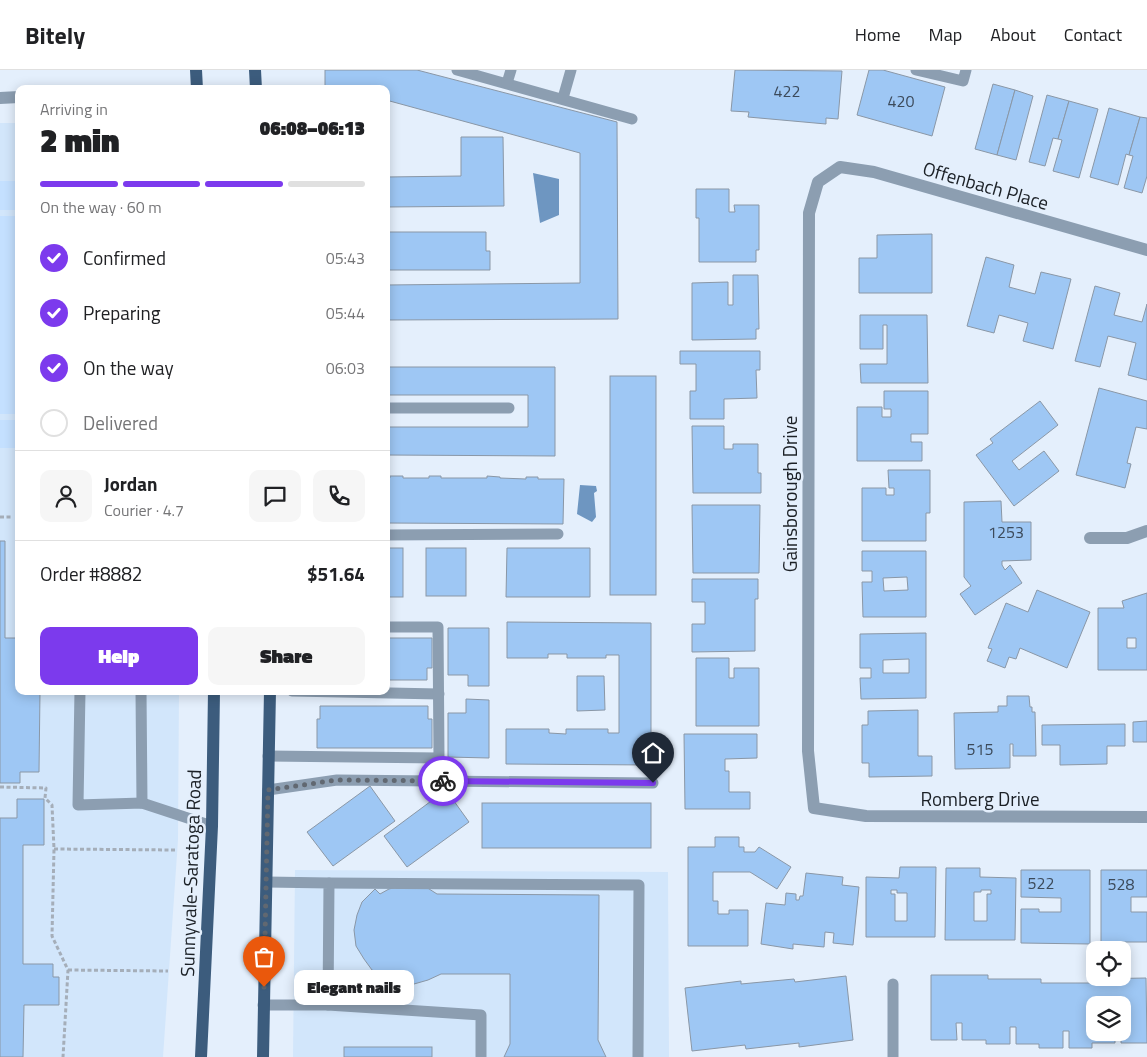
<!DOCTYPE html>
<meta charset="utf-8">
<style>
body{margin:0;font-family:"Titillium Web",sans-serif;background:#f6f6f6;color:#202124;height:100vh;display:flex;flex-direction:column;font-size:19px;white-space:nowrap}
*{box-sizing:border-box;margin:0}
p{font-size:16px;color:#757577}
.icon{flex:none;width:28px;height:28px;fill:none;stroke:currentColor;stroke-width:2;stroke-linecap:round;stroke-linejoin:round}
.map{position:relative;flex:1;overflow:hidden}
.details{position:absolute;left:15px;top:15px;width:375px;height:610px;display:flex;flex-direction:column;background:#fff;border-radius:10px;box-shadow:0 2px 12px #0003}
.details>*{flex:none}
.fabs{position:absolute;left:1086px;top:871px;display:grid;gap:10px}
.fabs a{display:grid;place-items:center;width:45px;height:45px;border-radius:10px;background:#fff;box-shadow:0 2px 12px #0003;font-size:25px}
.pin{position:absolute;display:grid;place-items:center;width:42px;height:42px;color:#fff;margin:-51px -21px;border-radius:50% 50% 50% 0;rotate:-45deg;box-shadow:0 0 5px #0007}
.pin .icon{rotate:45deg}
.courier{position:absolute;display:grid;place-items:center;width:50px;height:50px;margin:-25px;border:4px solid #7c3aed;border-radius:50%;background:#fff;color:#222;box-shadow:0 1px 6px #0007}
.bubble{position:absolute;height:35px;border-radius:10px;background:#fff;box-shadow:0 2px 12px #0003;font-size:16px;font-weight:800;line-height:35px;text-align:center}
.headline em{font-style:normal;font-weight:800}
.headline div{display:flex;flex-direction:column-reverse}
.headline{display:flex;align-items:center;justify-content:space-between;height:85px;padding:0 25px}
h1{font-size:32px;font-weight:800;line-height:38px}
.bar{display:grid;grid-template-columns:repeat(4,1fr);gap:8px 5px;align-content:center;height:60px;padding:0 25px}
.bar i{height:6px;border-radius:4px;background:#e0e0e0}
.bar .active{background:#7c3aed}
.bar p{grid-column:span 4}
.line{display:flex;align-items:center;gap:12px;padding:0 25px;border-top:1px solid #e0e0e0}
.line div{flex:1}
.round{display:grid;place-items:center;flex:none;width:52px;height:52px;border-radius:10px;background:#f6f6f6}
ol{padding:0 25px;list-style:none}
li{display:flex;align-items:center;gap:15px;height:55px}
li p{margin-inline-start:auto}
li .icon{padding:5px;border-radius:50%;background:#7c3aed;color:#fff;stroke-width:4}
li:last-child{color:#757577}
li i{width:28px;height:28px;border:2px solid #e0e0e0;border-radius:50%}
.cta{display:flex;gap:10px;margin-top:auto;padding:10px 25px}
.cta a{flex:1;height:58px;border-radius:10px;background:#7c3aed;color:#fff;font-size:20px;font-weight:800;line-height:58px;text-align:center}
.cta a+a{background:#f6f6f6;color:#202124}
header{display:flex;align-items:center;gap:30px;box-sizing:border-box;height:70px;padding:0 25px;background:#fff;border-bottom:1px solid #e0e0e0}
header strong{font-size:24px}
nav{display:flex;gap:28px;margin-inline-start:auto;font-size:18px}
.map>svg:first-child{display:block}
</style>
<header>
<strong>Bitely</strong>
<nav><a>Home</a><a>Map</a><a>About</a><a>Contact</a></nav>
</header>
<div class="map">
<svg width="1147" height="987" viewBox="0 0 1147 987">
<rect width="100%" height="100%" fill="#e4effc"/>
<g fill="#d2e6fb">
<polygon points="0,53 19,53 19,621 179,621 178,770 163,987 0,987"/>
<polygon points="295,800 668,802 669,987 293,987"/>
</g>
<g fill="#c4e0ff">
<rect x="0" y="111" width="19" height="29"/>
<rect x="0" y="146" width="19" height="198"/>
<rect x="0" y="350" width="19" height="28"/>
</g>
<g fill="#6e96c1">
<polygon points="533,103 559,109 559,145 540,153"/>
<polygon points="580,415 596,416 597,421 594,423 596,447 592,452 577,444"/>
</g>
<g fill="#9ec7f4" stroke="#8a97a6" fill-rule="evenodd">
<polygon points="325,0 417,0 617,52 618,249 386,250 386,215 580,213 580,83 386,30 386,19 325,19"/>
<polygon points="735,0 842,1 838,49 826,48 826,54 748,47 749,42 731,41"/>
<polygon points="869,0 883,0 945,17 932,66 857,45"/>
<polygon points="993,14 1015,20 997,85 975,79"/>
<polygon points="1015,20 1033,26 1016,90 997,85"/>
<polygon points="1047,25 1069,31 1058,69 1053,68 1045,96 1029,92"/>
<polygon points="1069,31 1098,39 1079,108 1053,101 1062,70 1058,69"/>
<polygon points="1109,38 1140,47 1129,85 1126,84 1118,115 1090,107"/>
<polygon points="1140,47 1147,48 1147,106 1142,123 1124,118 1133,86 1129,85"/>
<polygon points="461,67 503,67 504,136 386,137 386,107 461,106"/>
<polygon points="696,119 729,119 729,142 735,142 734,135 759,135 759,180 756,180 756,192 699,192 699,148 696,148"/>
<polygon points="386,162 486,162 486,181 490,181 490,200 386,200"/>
<polygon points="932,164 932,223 859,223 859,188 877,188 877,165"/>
<polygon points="986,187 1014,195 1009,217 1035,224 1041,202 1071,209 1053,279 1023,271 1028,253 999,245 994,263 967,256"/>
<polygon points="733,205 758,205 759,259 756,259 756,269 692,270 692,213 728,212 728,235 733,235"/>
<polygon points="1095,216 1120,223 1114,245 1142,252 1147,234 1147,310 1128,305 1136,273 1108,266 1100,297 1075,291"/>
<polygon points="860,245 927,245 928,313 861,313 860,294 887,294 887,255 883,255 883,279 860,279"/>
<polygon points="680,281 760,281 760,300 756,300 757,328 724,329 724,349 690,349 690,321 696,321 696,294 680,294"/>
<polygon points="386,297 555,297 555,386 386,385 386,357 528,357 528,325 386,325"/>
<rect x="610" y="306" width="46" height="219"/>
<polygon points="1099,318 1147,331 1147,359 1136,357 1127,393 1131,394 1125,418 1076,405"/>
<polygon points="884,321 928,321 928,364 911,364 911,372 922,372 922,391 857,391 857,337 882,337 882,347 891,347 891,339 884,339"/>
<polygon points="1040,331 1058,355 1012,391 1019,400 1044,381 1059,401 1014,436 976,385 993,373 990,369"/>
<polygon points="692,356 724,356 724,379 733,379 733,374 758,374 758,403 761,403 761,423 693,423"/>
<polygon points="888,400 930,400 930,443 926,443 926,471 862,471 862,418 886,418 886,425 894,425 894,418 889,418"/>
<polygon points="390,406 403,406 403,408 429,408 429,406 441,406 441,408 487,408 487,406 500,407 500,408 526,409 526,407 538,407 538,409 564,409 563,454 386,453 386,408 390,408"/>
<polygon points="1001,431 1002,452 1031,452 1031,490 1002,491 1002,495 1005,500 1010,495 1022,513 975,545 960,524 971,516 964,507 964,432"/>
<polygon points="692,435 760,435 759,503 693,503"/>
<polygon points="0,471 5,471 5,568 19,568 19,621 40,621 39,702 20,702 20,713 0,713"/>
<rect x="386" y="478" width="17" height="49"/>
<rect x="426" y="478" width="40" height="48"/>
<polygon points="507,478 590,478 590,527 506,527"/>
<path d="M862 481H926V547H863L862 512H872V501H862ZM907 507 908 520 884 521 883 508Z"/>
<polygon points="692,509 758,509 758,529 755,529 755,581 692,582 692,554 705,554 705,532 692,532"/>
<polygon points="1037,520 1090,542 1067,598 1020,578 1016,589 1009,587 1005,598 987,591 992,579 988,578 1006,533 1028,542"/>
<path d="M1147 523V600H1098V538H1124L1122 531ZM1127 568H1136V578H1127Z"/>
<polygon points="507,552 651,553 651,695 506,694 506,659 549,659 549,663 566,664 566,659 608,659 608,663 619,663 619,585 606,585 606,588 567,588 567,584 548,584 548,588 507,588"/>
<polygon points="448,558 489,558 489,616 468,616 468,605 448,605"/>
<path d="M926 563V628L861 629 860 608H871V598H860V564ZM909 589V603H883V590Z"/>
<polygon points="386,568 432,568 432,598 427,598 427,610 386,610"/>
<polygon points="696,588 729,588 729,608 734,608 734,598 759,598 759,656 696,656"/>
<polygon points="577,606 604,606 605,640 577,641"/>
<polygon points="1007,626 1029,626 1030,637 1032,637 1032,642 1035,642 1036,686 1013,686 1013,674 1010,674 1010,698 955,699 954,643 998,642 998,636 1007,636"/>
<polygon points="466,629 489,630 489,688 448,687 448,643 466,643"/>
<polygon points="320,636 428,636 428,649 432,649 432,678 317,678 317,649 320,649"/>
<polygon points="918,640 918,686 932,686 932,706 869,707 869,693 862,693 862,655 868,655 868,641"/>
<polygon points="1147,651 1147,672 1133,672 1133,652"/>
<polygon points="1125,654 1125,676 1107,676 1107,694 1060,695 1060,675 1042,675 1042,655"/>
<polygon points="684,664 757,664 757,688 725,689 725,701 729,701 729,722 750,722 750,739 685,739"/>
<polygon points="370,716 395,751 333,796 307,762"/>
<polygon points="446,720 469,752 407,797 384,766"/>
<polygon points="17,729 44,729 44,775 23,775 23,894 53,894 53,907 59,907 59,935 24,935 23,987 0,987 0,748 17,748"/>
<rect x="482" y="733" width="169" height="45"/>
<polygon points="715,767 739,767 739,777 744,777 744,782 755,782 759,777 791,797 777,819 750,802 713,802 713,831 718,831 718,844 729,844 729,840 748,840 748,876 688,876 688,777 715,777"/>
<path d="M900 797H936L935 867H866V807L899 808ZM891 820H897V823H907V851H895V824H891Z"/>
<path d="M946 798H980V807L1016 808 1015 870H945ZM981 820H991V824H987V851H974V822H981Z"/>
<polygon points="1021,800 1090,800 1090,874 1021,873 1021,839 1039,839 1039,842 1061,842 1061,828 1021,827"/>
<polygon points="1101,800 1147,800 1147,827 1131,827 1131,842 1147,842 1147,872 1101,872"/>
<polygon points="806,803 843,807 842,815 859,817 853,875 833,873 834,863 825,862 824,877 793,874 793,879 761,874 766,833 785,835 786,823 796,824 796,830 799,830 800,826 803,826"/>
<polygon points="401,816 426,817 437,824 599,825 598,970 606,987 504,987 510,974 510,904 441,904 428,910 414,914 399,913 387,909 372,900 364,889 356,876 354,860 357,845 362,832 375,819 380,824 389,819"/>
<polygon points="931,905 988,905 988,909 1041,909 1041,913 1090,913 1090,909 1146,908 1147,973 1121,973 1122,935 1095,935 1095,962 1115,962 1115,973 1092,973 1092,978 1069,978 1069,961 1063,961 1063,978 1039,978 1039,974 1016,974 1016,957 1010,957 1010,974 986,974 986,970 962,970 962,953 956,953 957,970 931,970"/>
<polygon points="846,906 853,970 799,977 799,973 746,979 745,975 692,981 685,918 741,911 741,914 794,909 795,912"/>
<rect x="344" y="977" width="88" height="10"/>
</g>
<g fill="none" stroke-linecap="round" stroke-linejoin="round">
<g stroke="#a5aeb9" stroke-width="3" stroke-dasharray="4 2.5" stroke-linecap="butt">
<polyline points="0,447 12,447"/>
<polyline points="0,717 46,718 45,728 52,735 54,779 52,866 68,900 63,987"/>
<polyline points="54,779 177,780"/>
<polyline points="68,900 168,901"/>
</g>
<g stroke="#8c9eb1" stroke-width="11">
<polyline points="457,0 632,49"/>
<polyline points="916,0 963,11 966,0"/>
<polyline points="507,13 511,0"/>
<polyline points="563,28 571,0"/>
<polyline points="386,338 509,338"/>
<polyline points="386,465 558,464"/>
<polyline points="80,621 78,735 142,733 212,756"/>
<polyline points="141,621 142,733"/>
<polyline points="292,621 439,624"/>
<polyline points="268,686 439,688 438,557 386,557"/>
<polyline points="268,720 337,710 653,713"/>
<polyline points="329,813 639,815 638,987"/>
<polyline points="263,935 328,935 329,813 267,812"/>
<polyline points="328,935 481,945 481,987"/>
<polyline points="893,987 893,914"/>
</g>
<g stroke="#8c9eb1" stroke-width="12">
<polyline points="0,28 19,27"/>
<polyline points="1147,180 874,102 840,97 818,112 809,143 808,681 814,738 866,746 1147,747"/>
<polyline points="1090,468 1127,468 1147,461"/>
</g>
<g stroke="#3c5c7d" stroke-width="12">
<polyline points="196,0 197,19"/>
<polyline points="255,0 256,19"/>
<polyline points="201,987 212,756 214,621"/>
<polyline points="263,987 270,621"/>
</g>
</g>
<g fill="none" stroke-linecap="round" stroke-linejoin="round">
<polyline stroke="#616871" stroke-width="5" stroke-dasharray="0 9" points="264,917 268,720 337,710 443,711"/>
<polyline stroke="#7c3aed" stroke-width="6" points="443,711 653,713"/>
</g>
<g text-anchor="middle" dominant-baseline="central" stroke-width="5" stroke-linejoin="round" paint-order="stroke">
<g font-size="16" fill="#3c4a5a">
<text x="787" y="21">422</text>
<text x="901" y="31">420</text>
<text x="1006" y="462">1253</text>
<text x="980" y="679">515</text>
<text x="1041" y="813">522</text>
<text x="1121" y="814">528</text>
</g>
<g font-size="19" fill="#1b2026" stroke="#e4effc">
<text transform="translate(986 115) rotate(16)">Offenbach Place</text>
<text transform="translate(789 424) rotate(-90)">Gainsborough Drive</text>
<text x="980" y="728">Romberg Drive</text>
<text transform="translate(190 803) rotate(-88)">Sunnyvale-Saratoga Road</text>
</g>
</g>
</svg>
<div class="fabs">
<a><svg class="icon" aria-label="locate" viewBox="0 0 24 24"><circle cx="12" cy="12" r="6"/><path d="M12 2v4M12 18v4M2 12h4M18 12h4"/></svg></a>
<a><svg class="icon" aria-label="layers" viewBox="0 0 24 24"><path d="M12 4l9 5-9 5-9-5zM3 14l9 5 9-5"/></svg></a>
</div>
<div class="pin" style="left:264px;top:917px;background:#ea580c"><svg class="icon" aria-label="bag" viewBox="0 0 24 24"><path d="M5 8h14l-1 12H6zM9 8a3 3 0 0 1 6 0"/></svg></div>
<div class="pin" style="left:653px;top:713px;background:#1f2937"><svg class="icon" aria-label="home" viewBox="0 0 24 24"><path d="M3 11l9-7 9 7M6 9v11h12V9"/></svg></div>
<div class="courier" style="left:443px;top:711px"><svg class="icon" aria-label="bike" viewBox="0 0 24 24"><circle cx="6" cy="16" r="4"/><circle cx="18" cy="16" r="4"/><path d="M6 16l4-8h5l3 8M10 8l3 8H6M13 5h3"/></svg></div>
<div class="bubble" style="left:294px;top:900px;width:120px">Elegant nails</div>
<section class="details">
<div class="headline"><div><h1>2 min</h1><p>Arriving in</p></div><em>06:08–06:13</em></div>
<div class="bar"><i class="active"></i><i class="active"></i><i class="active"></i><i></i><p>On the way · 60 m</p></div>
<ol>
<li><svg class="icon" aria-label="check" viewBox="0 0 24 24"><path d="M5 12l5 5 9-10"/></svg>Confirmed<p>05:43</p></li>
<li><svg class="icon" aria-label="check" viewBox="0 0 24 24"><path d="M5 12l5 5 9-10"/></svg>Preparing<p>05:44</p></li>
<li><svg class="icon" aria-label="check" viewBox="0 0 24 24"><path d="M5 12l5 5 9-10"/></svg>On the way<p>06:03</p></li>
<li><i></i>Delivered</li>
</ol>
<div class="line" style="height:90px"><a class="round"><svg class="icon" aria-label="person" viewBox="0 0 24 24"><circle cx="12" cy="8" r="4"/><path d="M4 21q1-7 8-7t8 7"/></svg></a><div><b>Jordan</b><p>Courier · 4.7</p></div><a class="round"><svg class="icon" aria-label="chat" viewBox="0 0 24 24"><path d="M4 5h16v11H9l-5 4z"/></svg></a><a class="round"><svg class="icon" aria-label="phone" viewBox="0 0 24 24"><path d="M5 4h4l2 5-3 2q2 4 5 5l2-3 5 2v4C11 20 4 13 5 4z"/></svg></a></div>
<div class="line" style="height:65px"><div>Order #8882</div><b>$51.64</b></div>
<div class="cta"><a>Help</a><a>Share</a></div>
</section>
</div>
